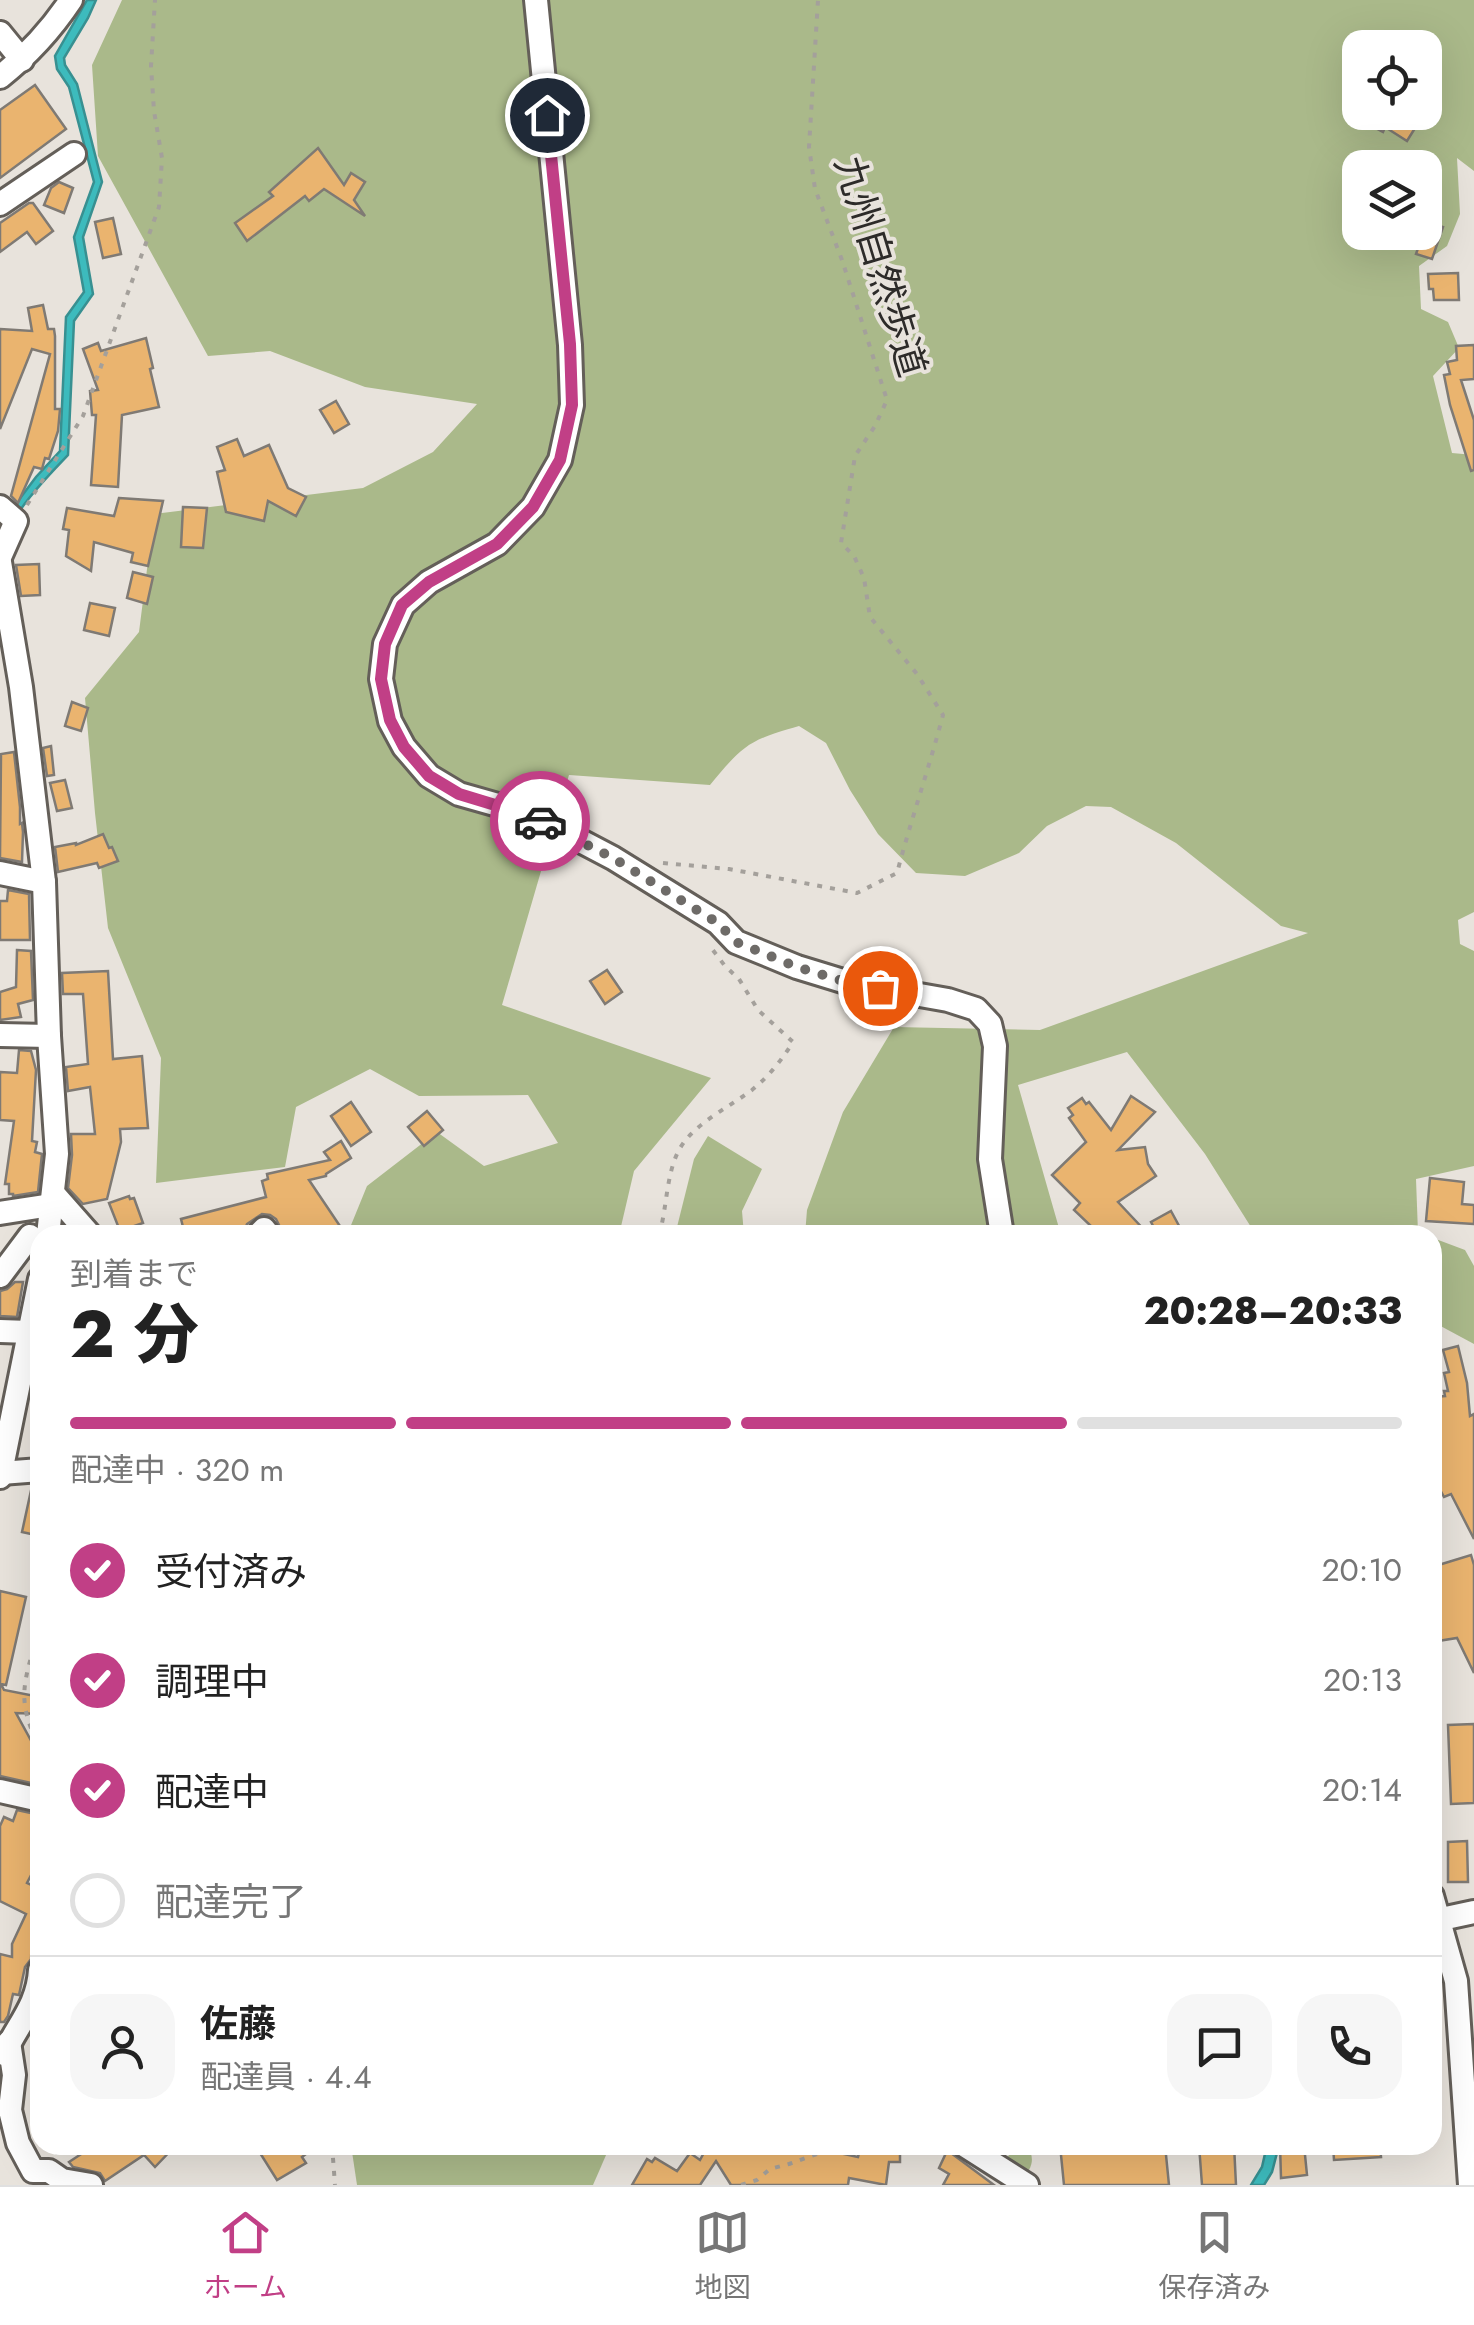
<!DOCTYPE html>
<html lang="ja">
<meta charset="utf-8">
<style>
body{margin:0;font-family:Jost,"Noto Sans JP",sans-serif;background:#f6f6f6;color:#222;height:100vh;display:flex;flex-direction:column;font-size:38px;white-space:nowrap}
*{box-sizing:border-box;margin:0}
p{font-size:32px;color:#767676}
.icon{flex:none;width:55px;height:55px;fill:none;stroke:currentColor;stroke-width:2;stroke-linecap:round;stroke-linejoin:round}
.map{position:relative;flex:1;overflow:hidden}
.details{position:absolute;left:30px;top:1225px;width:1412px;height:930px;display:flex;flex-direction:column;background:#fff;border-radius:30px;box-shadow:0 10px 40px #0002}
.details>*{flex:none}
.fabs{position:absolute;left:1342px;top:30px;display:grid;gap:20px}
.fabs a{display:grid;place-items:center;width:100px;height:100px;border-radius:20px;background:#fff;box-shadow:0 10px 40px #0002;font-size:50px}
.pin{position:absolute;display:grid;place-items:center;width:85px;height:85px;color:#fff;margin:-42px;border:5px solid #fff;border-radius:50%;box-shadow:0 2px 10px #0007}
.courier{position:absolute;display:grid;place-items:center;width:100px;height:100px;margin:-50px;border:8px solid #c13f86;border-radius:50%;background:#fff;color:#222;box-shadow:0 2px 12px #0007}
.headline em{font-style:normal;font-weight:800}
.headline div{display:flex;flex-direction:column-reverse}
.headline{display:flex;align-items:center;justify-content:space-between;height:170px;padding:0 40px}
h1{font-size:65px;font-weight:800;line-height:75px}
.bar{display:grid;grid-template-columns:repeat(4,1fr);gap:15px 10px;align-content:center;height:120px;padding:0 40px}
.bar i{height:12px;border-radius:8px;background:#e0e0e0}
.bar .selected{background:#c13f86}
.bar p{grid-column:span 4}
.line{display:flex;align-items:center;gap:25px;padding:0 40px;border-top:2px solid #e0e0e0}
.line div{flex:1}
.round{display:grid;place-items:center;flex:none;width:105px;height:105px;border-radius:30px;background:#f6f6f6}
ol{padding:0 40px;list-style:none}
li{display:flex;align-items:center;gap:30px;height:110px}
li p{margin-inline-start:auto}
li .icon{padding:10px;border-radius:50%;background:#c13f86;color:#fff;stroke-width:4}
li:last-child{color:#767676}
li i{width:55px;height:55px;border:5px solid #e0e0e0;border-radius:50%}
.menu{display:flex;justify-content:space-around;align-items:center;height:140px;border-top:2px solid #e0e0e0;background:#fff;font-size:28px;color:#767676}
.menu a{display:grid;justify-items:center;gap:5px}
.menu .selected{color:#c13f86}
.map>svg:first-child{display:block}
</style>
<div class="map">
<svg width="1474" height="2185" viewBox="0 0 1474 2185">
<rect width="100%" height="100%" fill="#e8e3dc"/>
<g fill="#aab98a" fill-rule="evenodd">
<path d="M122 0H1474V171L1457 158 1460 214 1447 246 1419 266 1421 309 1448 322 1459 348 1433 376 1452 453 1474 455V912L1458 920 1460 944 1474 951V1166L1416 1179 1418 1233 1424 1235H1256L1205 1154 1127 1052 1018 1085 1061 1235H805L807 1210 843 1112 894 1027 1040 1030 1308 933 1281 926 1176 843 1111 807 1086 806 1047 826 1019 853 965 876 916 873 878 834 850 790 826 743 799 726C749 740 743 745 710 785L569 775 502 1005 711 1078 634 1171 619 1235H347L367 1186 437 1132 484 1166 558 1143 528 1095 419 1096 370 1069 296 1107 285 1167 156 1183 161 1058 108 928 95 813 85 698 139 632 154 514 363 488 433 452 477 404 365 387 270 351 208 356 98 156 92 65ZM1360 48H1425V112H1360ZM1360 168H1425V232H1360Z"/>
<polygon points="708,1136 762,1169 742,1211 744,1235 675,1235 694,1159"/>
<polygon points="1433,1238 1465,1250 1474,1266 1474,1344 1435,1323 1433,1325"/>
<polygon points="351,2145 609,2145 610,2146 593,2185 357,2185"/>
<path d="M1027 2145C1032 2154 1034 2160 1029 2170L1020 2173 1006 2159 1013 2150Z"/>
</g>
<g fill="#3dbbbd" stroke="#389091" stroke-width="2.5">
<path d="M87 0H96L88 18 64 58 65 65 77 84 102 182 83 237 93 294 74 321 68 455C43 481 14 511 0 546V525L36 477 60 451 66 317 84 292 74 237 94 182 69 87 57 69 55 56Z"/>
<polygon points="1267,2145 1279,2145 1272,2172 1264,2185 1251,2185 1262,2167"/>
</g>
<g fill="#eab46f" stroke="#7f7a74" stroke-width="2.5">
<polygon points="35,85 66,129 0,178 0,110"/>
<polygon points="1362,112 1425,112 1407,141 1385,127 1383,132 1370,125 1373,120"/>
<polygon points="318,148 344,185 351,173 365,182 354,200 365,216 324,189 309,201 305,196 247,241 235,223 273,196 269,192"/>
<polygon points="59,182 73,188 64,213 44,205 51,188"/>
<polygon points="29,203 33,203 53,231 36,244 27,232 0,252 0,223"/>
<polygon points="113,218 121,254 103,258 95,222"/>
<polygon points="1427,222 1443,227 1432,259 1416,254"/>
<polygon points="1458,273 1459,300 1434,300 1433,289 1429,289 1428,274"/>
<polygon points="43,305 48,329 54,329 55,336 55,409 60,409 58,431 49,459 45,458 42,469 34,467 18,503 11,496 50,354 32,349 0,429 0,329 32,331 28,308"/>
<polygon points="146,338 153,368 150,369 159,407 122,415 118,487 91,485 96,415 92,415 90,391 98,390 83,349 98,343 101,351"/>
<polygon points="1474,345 1474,379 1461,380 1474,420 1474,470 1471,471 1450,405 1444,375 1450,374 1447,362 1457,360 1456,346"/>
<polygon points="336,401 349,424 334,433 320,410"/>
<polygon points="237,439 244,456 269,445 288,488 306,497 296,516 268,501 264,521 226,512 217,472 225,470 217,447"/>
<polygon points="119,498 163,501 148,566 131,562 133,553 94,542 91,571 66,556 69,530 63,529 67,508 114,516"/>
<polygon points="183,507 207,508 203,548 181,547"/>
<polygon points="39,564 40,595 21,596 16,565"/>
<polygon points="133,572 153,577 147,604 127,598"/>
<polygon points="90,603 115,608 109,636 84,630"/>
<polygon points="72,702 88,708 81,731 65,726"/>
<polygon points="51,746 54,775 47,776 43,748"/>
<polygon points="14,752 20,807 20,824 22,823 23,832 22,862 0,858 1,754"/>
<polygon points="65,780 72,808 57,811 50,783"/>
<polygon points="103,834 109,848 112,847 118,861 99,868 97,863 58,872 55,847 76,843 76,845"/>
<polygon points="8,890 29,894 30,940 0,940 0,901 7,901"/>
<polygon points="17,950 31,951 33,1000 18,1004 21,1017 0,1020 0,992 16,987"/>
<polygon points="607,970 622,992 605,1004 590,981"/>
<polygon points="108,971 113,1059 142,1056 148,1128 120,1129 121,1142 107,1199 83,1204 68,1188 72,1155 71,1134 95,1134 90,1087 68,1091 66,1067 88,1064 83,994 63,994 62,973"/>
<polygon points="19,1050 31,1051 36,1070 32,1141 37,1142 35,1152 42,1154 38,1192 13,1196 13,1194 9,1194 9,1184 5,1184 14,1121 0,1120 0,1072 17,1073"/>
<polygon points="1131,1096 1155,1112 1118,1150 1145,1147 1148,1164 1156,1176 1118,1202 1149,1235 1082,1235 1091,1226 1074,1210 1080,1203 1052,1175 1086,1142 1069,1118 1073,1115 1068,1108 1082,1098 1086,1104 1089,1102 1111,1130"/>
<polygon points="351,1102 371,1132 351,1146 331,1116"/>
<polygon points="427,1111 443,1130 424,1146 408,1127"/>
<polygon points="341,1141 351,1158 326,1174 326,1176 309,1180 346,1235 284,1235 276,1219 270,1215 262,1214 247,1224 243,1233 233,1235 185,1235 181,1219 266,1197 262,1181 268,1179 267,1174 330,1160 324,1152"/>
<polygon points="1430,1178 1464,1182 1462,1204 1474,1205 1474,1224 1426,1221"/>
<polygon points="129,1196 130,1199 134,1198 143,1223 120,1231 109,1203"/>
<polygon points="1171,1211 1184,1235 1158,1235 1151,1222"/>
<polygon points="15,1282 23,1282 17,1317 0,1316 0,1291 7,1289"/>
<polygon points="1458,1346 1467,1383 1470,1416 1474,1414 1474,1539 1451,1494 1444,1497 1432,1475 1432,1397 1445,1396 1444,1391 1448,1391 1444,1373 1449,1372 1443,1350"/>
<polygon points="40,1485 40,1536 22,1532 32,1486"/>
<polygon points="1471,1555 1474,1565 1474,1673 1457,1638 1432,1642 1432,1567"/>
<polygon points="0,1591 26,1597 6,1685 1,1684 4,1690 40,1697 40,1714 16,1713 40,1757 40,1785 0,1776"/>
<polygon points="1474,1724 1474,1803 1451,1804 1448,1725"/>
<polygon points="17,1810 40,1815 40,1822 35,1835 40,1837 40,1858 27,1883 40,1889 40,1900 33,1915 31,1959 25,1967 19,1995 13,1994 8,2016 4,2022 0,2022 0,1954 12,1957 12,1944 26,1914 0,1901 0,1826 4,1817 13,1821"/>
<polygon points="1467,1841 1468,1882 1448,1882 1448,1842"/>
<polygon points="95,2145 176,2145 155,2167 144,2155 105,2181 100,2173 73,2167 69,2162"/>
<polygon points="255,2145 300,2145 306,2154 302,2157 306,2163 277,2180"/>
<polygon points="705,2145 815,2145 816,2148 858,2157 860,2150 865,2151 866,2147 876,2149 876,2145 900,2145 900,2162 889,2162 886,2185 849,2178 848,2185 731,2185 716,2161 700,2185 632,2185 647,2159 652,2162 655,2158 677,2171 690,2153 700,2160 707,2147"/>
<polygon points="1060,2145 1165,2145 1169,2185 1064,2185"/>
<polygon points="1199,2145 1234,2145 1236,2185 1202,2185"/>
<polygon points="1280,2145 1304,2145 1307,2175 1281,2178"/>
<polygon points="1333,2145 1380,2145 1381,2157 1334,2160"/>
<polygon points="947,2151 951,2153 994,2185 943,2185 949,2174 939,2168"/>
</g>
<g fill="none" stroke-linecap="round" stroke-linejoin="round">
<g stroke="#645f59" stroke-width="28">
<g id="minor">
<polyline points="536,0 570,345 572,405 560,460 533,507 497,544 429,582 403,605 385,644 381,679 390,721 404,747 429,776 459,794 512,809 554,827 613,858 718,923 736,942 797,967 846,982 948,1000 976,1009 990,1024 995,1046 990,1159 1002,1235"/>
<polyline points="0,33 22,60"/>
<path d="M0 77C28 55 51 30 71 0"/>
<polyline points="0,204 74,154"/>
<polyline points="0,507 16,521 0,557"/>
<polyline points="0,562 21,687 44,882 49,1036 57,1154 48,1235"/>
<polyline points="0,873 44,882"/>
<polyline points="0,1035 49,1036"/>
<polyline points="53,1193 90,1235"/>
<polyline points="0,1213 51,1205"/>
<polyline points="258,1235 264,1229 269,1235"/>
<polyline points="0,1276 30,1236 40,1244"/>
<polyline points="0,1331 29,1332"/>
<polyline points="1,1473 40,1470"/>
<polyline points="0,1477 40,1279"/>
<polyline points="0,1791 40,1800"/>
<polyline points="1432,1896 1456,1981 1470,2185"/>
<polyline points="1432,1921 1474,1912"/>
<polyline points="9,2042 14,2075 10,2110 18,2143 33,2171 49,2171 62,2180 91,2185"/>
<path d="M4 2054C18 2024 38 2005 40 1970"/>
<polyline points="964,2145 1027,2185"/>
</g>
</g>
<g stroke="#a4a09b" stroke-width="4" stroke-dasharray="5 8" stroke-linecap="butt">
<polyline points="27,505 83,416 159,207 162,158 154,111 151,66 155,0"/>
<path d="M663 863 729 869 857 893 897 873C911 820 929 768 943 715L917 674 870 617 864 578 854 556 841 543 855 456 875 426 887 400 842 260 815 189 809 147 818 0"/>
<path d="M659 1235C667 1209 666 1174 679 1150 693 1124 728 1108 752 1090 769 1076 781 1061 793 1042L758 1010 739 979 725 966 712 949"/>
<path d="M40 1622C29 1675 11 1694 40 1747"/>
<polyline points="332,2145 335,2185"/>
<polyline points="55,2153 74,2145"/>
<polyline points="741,2185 757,2180 770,2169 789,2164 842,2145"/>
</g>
<use href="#minor" stroke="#fff" stroke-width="22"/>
</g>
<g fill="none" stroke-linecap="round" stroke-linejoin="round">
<polyline stroke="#6e6b68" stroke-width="10" stroke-dasharray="0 18" points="540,821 613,858 718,923 736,942 797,967 846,982 880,988"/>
<polyline stroke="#c13f86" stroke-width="12" points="540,821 512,810 459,794 429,776 404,747 390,720 381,679 385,644 402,605 429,582 497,544 533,507 560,460 572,405 570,344 547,115"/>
</g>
<g text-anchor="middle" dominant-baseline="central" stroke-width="8" stroke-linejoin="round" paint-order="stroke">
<g font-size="38" fill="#2d2b29" stroke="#e8e3dc">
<text transform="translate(881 266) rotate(73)">九州自然歩道</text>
</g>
</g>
</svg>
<div class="fabs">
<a><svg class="icon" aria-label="locate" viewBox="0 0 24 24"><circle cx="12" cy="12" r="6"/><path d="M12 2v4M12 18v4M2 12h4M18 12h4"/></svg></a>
<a><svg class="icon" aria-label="layers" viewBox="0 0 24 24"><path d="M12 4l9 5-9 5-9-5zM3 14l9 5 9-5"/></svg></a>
</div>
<div class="pin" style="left:880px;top:988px;background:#ea580c"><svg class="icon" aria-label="bag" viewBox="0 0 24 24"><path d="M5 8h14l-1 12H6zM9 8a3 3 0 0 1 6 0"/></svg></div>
<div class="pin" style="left:547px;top:115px;background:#1f2937"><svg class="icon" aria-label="home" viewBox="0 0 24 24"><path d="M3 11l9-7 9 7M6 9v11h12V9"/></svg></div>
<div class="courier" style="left:540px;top:821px"><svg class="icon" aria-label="car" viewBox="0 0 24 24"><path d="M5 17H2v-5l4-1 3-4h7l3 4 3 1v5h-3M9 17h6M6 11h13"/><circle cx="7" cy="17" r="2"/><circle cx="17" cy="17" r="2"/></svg></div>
<section class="details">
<div class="headline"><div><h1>2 分</h1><p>到着まで</p></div><em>20:28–20:33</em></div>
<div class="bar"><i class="selected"></i><i class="selected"></i><i class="selected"></i><i></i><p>配達中 · 320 m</p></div>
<ol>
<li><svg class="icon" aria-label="check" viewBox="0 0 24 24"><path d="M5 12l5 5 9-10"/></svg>受付済み<p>20:10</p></li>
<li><svg class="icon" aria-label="check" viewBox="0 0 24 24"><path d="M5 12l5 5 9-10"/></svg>調理中<p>20:13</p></li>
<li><svg class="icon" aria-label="check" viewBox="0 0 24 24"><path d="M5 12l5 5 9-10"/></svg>配達中<p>20:14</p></li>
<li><i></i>配達完了</li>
</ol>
<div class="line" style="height:180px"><a class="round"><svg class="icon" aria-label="person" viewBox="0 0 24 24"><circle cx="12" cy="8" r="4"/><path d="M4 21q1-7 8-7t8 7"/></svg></a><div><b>佐藤</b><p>配達員 · 4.4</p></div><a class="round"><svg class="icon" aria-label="chat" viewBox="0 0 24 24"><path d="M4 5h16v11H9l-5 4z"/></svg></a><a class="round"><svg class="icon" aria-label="phone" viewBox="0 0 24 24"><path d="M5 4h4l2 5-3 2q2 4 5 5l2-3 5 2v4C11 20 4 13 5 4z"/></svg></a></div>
</section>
</div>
<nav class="menu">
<a class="selected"><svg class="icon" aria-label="home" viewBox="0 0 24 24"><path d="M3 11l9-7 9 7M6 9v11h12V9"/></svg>ホーム</a>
<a><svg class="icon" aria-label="map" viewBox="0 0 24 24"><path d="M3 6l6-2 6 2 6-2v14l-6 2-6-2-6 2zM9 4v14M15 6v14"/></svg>地図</a>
<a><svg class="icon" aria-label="saved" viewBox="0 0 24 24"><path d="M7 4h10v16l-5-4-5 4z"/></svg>保存済み</a>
</nav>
